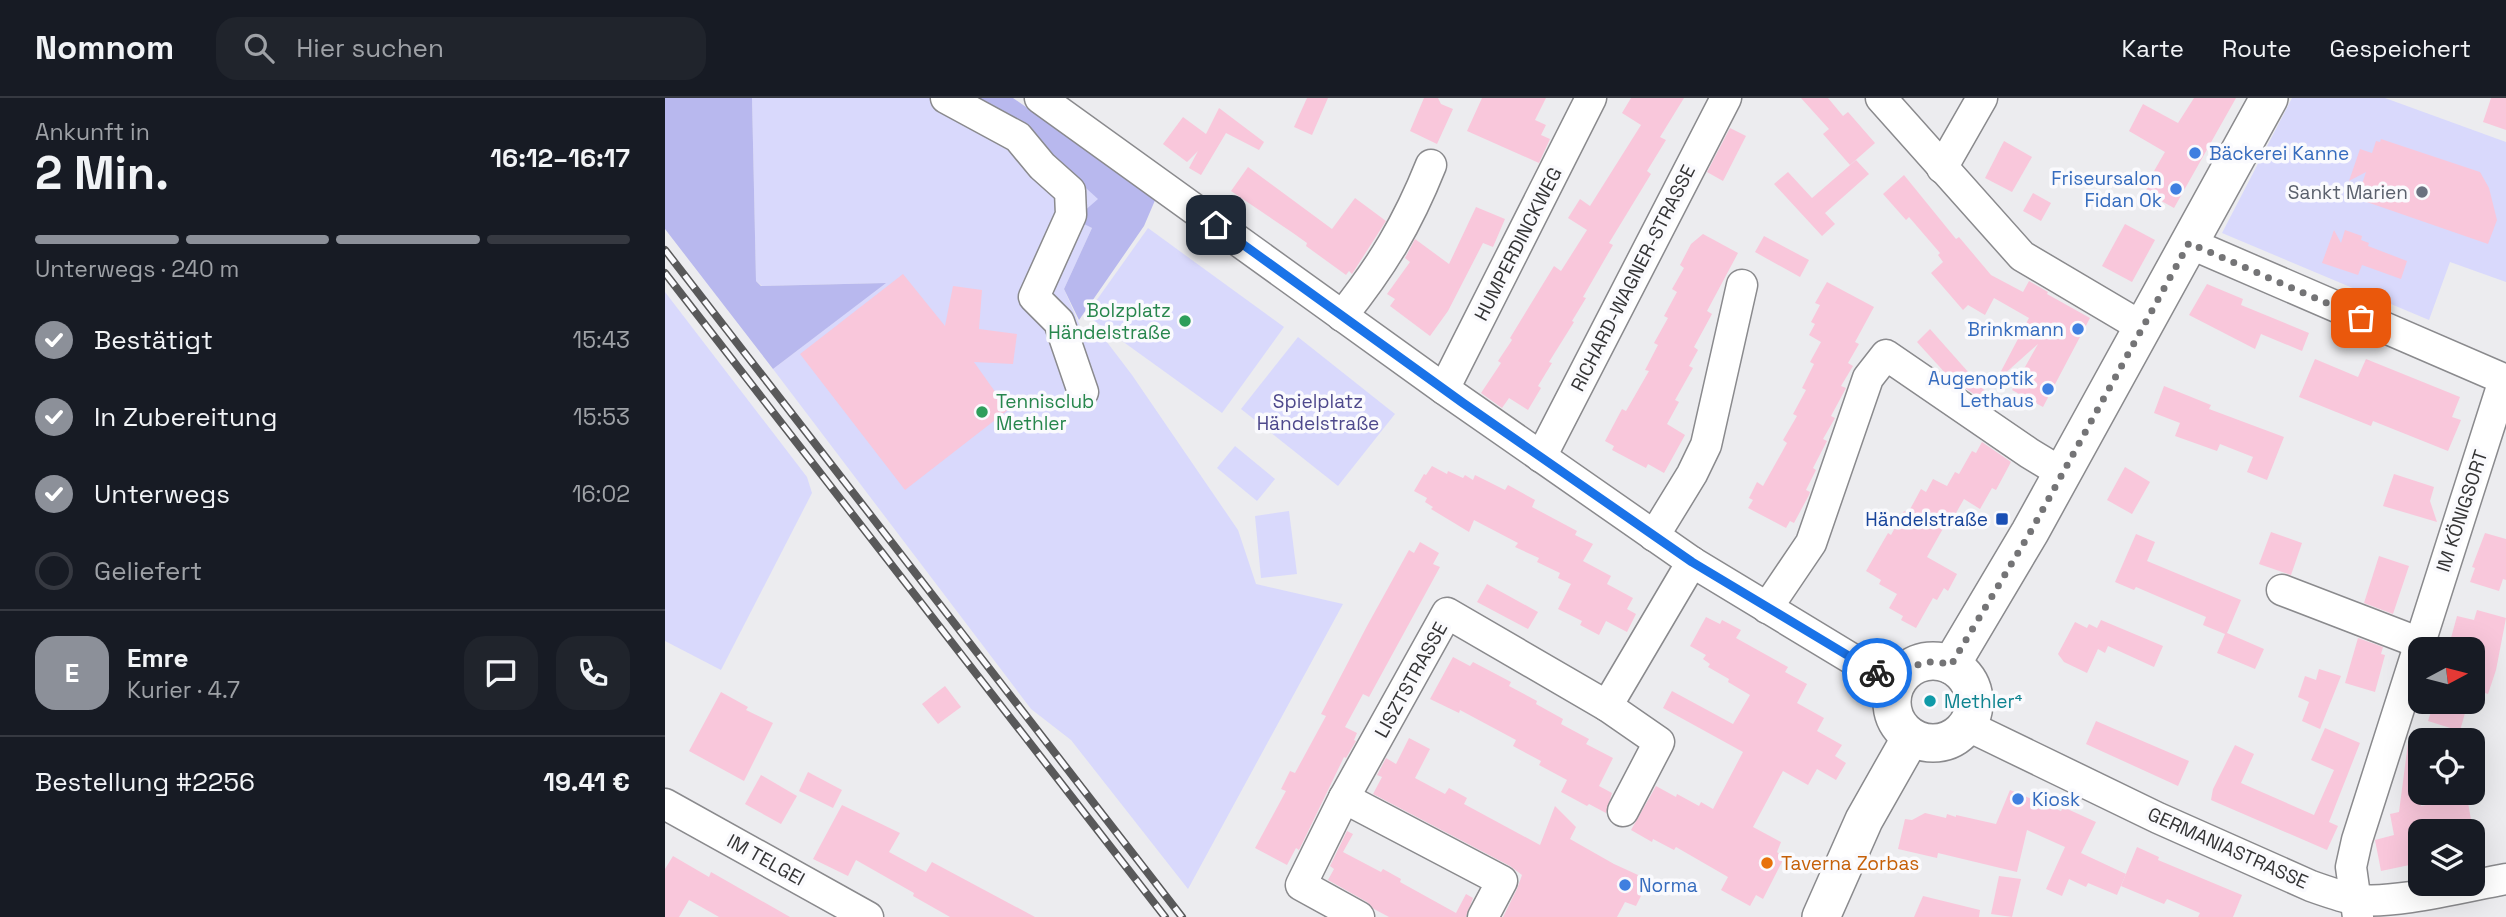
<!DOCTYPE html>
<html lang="de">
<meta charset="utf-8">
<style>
body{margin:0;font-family:"Space Grotesk",sans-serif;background:#20242c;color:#f1f3f6;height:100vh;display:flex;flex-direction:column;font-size:26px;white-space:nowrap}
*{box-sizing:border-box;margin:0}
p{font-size:23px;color:#9ea1a6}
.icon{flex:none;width:38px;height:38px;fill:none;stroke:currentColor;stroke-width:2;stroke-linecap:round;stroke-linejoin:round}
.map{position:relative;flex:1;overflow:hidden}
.details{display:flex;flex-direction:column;background:#171b24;width:665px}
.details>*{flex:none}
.needle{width:46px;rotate:83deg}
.buttons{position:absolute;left:1743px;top:539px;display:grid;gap:14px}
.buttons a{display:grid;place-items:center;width:77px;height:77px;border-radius:14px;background:#171b24;box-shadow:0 7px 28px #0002;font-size:35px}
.pin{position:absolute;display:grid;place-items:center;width:60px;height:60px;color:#fff;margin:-30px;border-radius:14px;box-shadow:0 4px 10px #0006}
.courier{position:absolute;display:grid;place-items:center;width:70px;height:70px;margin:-35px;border:5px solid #1a73e8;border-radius:50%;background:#fff;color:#222;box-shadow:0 2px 9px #0007}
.head em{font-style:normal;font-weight:700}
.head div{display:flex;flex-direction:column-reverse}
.head{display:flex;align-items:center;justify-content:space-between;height:119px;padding:0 35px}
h1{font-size:46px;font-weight:700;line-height:52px}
.bar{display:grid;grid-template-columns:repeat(4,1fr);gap:10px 7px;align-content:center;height:84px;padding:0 35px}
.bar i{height:9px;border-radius:5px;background:#363941}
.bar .selected{background:#8c9099}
.bar p{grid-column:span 4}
.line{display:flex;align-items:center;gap:18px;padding:0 35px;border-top:2px solid #363941}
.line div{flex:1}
.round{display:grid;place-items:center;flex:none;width:74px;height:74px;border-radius:21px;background:#20242c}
ol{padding:0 35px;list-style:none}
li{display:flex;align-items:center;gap:21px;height:77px}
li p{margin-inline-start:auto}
li .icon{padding:7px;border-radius:50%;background:#8c9099;color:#fff;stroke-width:4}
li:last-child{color:#9ea1a6}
li i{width:38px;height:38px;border:4px solid #363941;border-radius:50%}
header{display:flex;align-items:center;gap:42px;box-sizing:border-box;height:98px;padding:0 35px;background:#171b24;border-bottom:2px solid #363941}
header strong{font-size:33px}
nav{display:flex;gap:38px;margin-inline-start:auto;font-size:24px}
.search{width:490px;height:63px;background:#20242c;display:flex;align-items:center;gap:18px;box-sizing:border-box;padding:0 24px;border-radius:21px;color:#9ea1a6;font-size:26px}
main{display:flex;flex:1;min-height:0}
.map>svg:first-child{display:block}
</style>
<header>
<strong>Nomnom</strong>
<div class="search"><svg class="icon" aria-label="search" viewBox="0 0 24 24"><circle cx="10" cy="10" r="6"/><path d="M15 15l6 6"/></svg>Hier suchen</div>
<nav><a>Karte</a><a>Route</a><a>Gespeichert</a></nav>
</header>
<main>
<section class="details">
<div class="head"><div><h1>2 Min.</h1><p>Ankunft in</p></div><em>16:12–16:17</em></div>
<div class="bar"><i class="selected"></i><i class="selected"></i><i class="selected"></i><i></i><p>Unterwegs · 240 m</p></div>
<ol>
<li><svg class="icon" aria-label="check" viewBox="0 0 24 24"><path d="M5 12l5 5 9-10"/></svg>Bestätigt<p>15:43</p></li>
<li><svg class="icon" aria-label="check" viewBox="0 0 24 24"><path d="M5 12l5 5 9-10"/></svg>In Zubereitung<p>15:53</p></li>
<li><svg class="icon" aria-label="check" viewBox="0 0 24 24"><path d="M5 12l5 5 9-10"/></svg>Unterwegs<p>16:02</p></li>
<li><i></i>Geliefert</li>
</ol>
<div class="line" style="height:126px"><b class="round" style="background:#8c9099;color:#fff">E</b><div><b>Emre</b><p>Kurier · 4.7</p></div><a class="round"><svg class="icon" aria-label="chat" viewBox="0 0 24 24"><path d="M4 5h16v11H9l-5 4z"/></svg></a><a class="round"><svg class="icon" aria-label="phone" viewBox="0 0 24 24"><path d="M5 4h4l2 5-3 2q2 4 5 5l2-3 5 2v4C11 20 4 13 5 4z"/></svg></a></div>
<div class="line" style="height:91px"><div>Bestellung #2256</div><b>19.41 €</b></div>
</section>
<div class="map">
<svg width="1841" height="819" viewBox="0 0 1841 819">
<rect width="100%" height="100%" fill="#ececef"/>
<g fill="#d9d9fc">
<polygon points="87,0 311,0 358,33 434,101 418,114 414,123 427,130 399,191 418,235 432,231 467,277 573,432 591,486 678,506 523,791 406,642 366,611 108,271 220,185 97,188 91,183"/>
<polygon points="1627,0 1720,0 1841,44 1841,184 1785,164 1764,222 1557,135"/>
<polygon points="483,130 619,229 557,315 421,217"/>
<polygon points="0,194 142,379 147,395 56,572 0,543"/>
<polygon points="633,239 730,316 673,388 576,311"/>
<polygon points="570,348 610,381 592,403 552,370"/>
<polygon points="624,413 632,476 596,480 590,418"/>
</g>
<g fill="#b8b8ee">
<polygon points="0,0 87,0 91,183 96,188 221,185 108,271 0,131"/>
<polygon points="311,0 348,0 491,100 479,128 414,222 399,191 427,130 413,123 418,114 433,101 358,33"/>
</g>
<g fill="#f9c7db">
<polygon points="642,0 663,0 647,37 629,29"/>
<polygon points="759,0 773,0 776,6 788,11 772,46 745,33"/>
<polygon points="817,0 881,0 870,22 881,27 876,37 885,41 874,65 802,33"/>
<polygon points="966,0 1019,0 995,39 1001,42 982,73 986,76 944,145 948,147 918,199 921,200 907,223 909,224 884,264 887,265 873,288 876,290 863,312 844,300 837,310 816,295 836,265 833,263 847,242 845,240 889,168 896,173 922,132 903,120 915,101 925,108 976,27 957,15"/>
<polygon points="1136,0 1163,0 1178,18 1183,14 1210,45 1185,67 1158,36 1164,31"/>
<polygon points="1529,0 1571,0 1509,110 1480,94 1492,74 1489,73 1500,54 1464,33 1478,6 1513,25"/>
<polygon points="1826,0 1841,0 1841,32 1818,24"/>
<polygon points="554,10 599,44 594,52 561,35 536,77 524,70 533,53 522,64 498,46 518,19 541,36"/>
<polygon points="1065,30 1081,38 1058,83 1042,74"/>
<polygon points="1716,41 1815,74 1824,90 1832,122 1823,146 1696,102 1697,99 1693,98 1701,74 1684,83 1695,51 1707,55 1711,43 1715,44"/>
<polygon points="1339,43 1367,59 1347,94 1320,80"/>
<polygon points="1191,62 1204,76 1160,115 1170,126 1157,138 1109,86 1123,74 1147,100"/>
<polygon points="583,69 667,131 690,100 721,123 687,176 684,173 681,177 641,148 642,145 628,135 566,93"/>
<polygon points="1239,77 1291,141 1294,139 1326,177 1358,194 1364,183 1383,194 1382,196 1425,220 1378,309 1347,292 1373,246 1336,279 1334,277 1364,220 1329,200 1320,217 1303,207 1298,212 1266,175 1278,164 1273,157 1275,155 1244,119 1241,122 1218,96"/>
<polygon points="1368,95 1386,105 1376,123 1358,113"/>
<polygon points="811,109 840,121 828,149 818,145 783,213 765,238 725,208 730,201 722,196 745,164 740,160 750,141 784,166"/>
<polygon points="1460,126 1490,142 1467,184 1437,168"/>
<polygon points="1669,132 1676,145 1680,132 1697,138 1696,142 1704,145 1703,148 1742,163 1736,181 1697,167 1693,177 1657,165"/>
<polygon points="1038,136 1073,155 1042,213 1047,216 1029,249 1033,252 1024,268 1028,270 1010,302 1014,304 1002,326 1020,337 999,375 983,366 981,370 947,352 949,348 940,343 957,311 961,313 984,273 980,272 993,247 989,245 1003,220 999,218 1012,194 1007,191 1019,170 1015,167 1026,146"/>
<polygon points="1099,138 1144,162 1135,179 1090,154"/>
<polygon points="238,176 280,228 288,188 317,192 314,231 352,236 348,266 309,264 343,312 240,392 135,256"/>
<polygon points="1162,184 1209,209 1190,244 1194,246 1183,265 1188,268 1176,288 1181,290 1180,292 1166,318 1170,320 1158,341 1162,343 1148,370 1151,372 1141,392 1145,394 1144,397 1129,425 1125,423 1121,430 1083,410 1088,402 1084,400 1092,384 1098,388 1122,345 1118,342 1132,318 1128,316 1141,292 1137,290 1149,266 1145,264 1156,244 1144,237 1150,226 1146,224 1155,207 1150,205"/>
<polygon points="1542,186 1578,201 1576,207 1644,235 1637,253 1596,236 1590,251 1524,217"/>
<polygon points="1265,231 1320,293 1313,299 1282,277 1252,244"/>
<polygon points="1650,261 1693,279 1701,261 1795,299 1787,319 1796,322 1783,353 1708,323 1706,328 1634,299"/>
<polygon points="1499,288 1546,307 1544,311 1619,339 1602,382 1582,374 1588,359 1555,346 1552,353 1510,338 1515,325 1489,315"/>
<polygon points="1317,344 1346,364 1331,392 1327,390 1315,411 1299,401 1283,429 1280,427 1262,459 1292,476 1283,493 1279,490 1272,502 1268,500 1251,530 1236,522 1238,518 1224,510 1232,496 1214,486 1216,482 1201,473 1223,435 1226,437 1239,413 1243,415 1256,391 1261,394 1268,381 1282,388 1290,374 1294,376 1307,353 1311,355"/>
<polygon points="767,368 782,376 783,373 798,380 800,377 808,382 810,377 840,392 843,387 870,402 867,409 912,433 910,437 928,446 918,463 946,478 942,486 968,500 962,511 971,516 962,534 941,523 934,537 915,527 917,523 893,511 906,486 893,480 895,475 872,464 874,460 850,449 853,445 809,422 804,434 766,411 768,409 760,404 762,400 749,393 759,376 761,377"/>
<polygon points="1460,369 1485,384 1467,416 1442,402"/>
<polygon points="1729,376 1769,389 1765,403 1772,424 1718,408"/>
<polygon points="1606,434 1637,445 1626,477 1594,466"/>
<polygon points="1820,435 1841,441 1841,482 1838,481 1834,493 1805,484 1810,470 1807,469"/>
<polygon points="1471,436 1490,444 1482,463 1576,502 1562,535 1599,551 1590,571 1552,555 1560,536 1538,527 1541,519 1471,489 1469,492 1450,484"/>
<polygon points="755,444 774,455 768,466 775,469 704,599 698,596 680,629 692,635 689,642 691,643 681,660 679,659 634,752 631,750 622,767 590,750 621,693 616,691 625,673 630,675 661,618 656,616 702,528 744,452 749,455"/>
<polygon points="1714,458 1744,468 1728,516 1699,505"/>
<polygon points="822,486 873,514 863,531 812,504"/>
<polygon points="1812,512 1841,520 1831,572 1823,596 1808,591 1815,563 1808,561 1808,551 1783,551 1792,518 1809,522"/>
<polygon points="1041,519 1055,526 1057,522 1076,532 1071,540 1123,569 1120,574 1142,586 1132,605 1159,620 1152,633 1177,647 1170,658 1181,665 1171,682 1152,671 1143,687 1118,673 1088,729 1116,744 1112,754 1119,760 1098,801 1091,797 1085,808 1056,792 1063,779 1011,749 1009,752 988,741 987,744 966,732 991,688 1011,699 1012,696 1034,708 1036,704 1048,711 1078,654 998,610 1007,593 1068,626 1085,597 1063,584 1064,581 1043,569 1045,566 1038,561 1041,557 1025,548"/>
<polygon points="1436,522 1498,548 1489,569 1443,548 1440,555 1433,551 1422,575 1399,564 1393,556 1410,524 1422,530 1424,526 1432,530"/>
<polygon points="1693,540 1718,549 1716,556 1720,557 1710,594 1680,585"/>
<polygon points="788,559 805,568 808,564 846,584 844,588 872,603 871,606 898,621 896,626 924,641 921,646 948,660 934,688 947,695 941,715 924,706 922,708 896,694 902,682 874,667 876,663 848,648 851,642 795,612 794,615 765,601"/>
<polygon points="1654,571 1676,578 1655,631 1637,623 1644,604 1633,599 1640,578 1651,582"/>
<polygon points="280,588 296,609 273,626 257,606"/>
<polygon points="56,594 83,609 81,612 108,625 79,683 24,653"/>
<polygon points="1769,604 1803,604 1795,633 1763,623"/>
<polygon points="1431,623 1524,663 1513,688 1421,646"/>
<polygon points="1660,630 1695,645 1664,724 1673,728 1662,752 1546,702 1548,691 1570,647 1589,656 1576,685 1649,717 1669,672 1646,662"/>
<polygon points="744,640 765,651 750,680 780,696 784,690 802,700 799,706 875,747 890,708 911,729 905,741 949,766 984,782 971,808 960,804 952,819 838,819 852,791 857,777 845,768 708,696 717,679 712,677 721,660 731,666"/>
<polygon points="1743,645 1755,646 1755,695 1758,695 1756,708 1802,699 1808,733 1748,733 1754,765 1716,773 1710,742 1729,737 1725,716 1734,714"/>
<polygon points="143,674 177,692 168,710 134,693"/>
<polygon points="96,677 132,698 116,726 80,706"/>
<polygon points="1345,692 1396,713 1398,709 1431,724 1416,755 1461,776 1452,797 1423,785 1421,789 1404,781 1397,798 1381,791 1400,749 1362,732 1352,774 1273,755 1272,760 1233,751 1240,721 1247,722 1260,715 1281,720 1282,716 1291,719 1291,717 1331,726"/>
<polygon points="177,707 235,735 224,754 261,774 267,764 370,819 285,819 248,798 249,795 191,762 183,778 148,761"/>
<polygon points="682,733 688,736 678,754 716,774 718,771 736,781 735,784 791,815 801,796 808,800 801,819 724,819 709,811 702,804 663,782 669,771 665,768"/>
<polygon points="1472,749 1494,759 1493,762 1577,797 1568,819 1533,819 1535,815 1502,801 1499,806 1456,788"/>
<polygon points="8,758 44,779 46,774 125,819 54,819 24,802 14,819 0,819 0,771"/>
<polygon points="1334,778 1356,781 1347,819 1326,816"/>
<polygon points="1258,798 1315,812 1314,819 1249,819"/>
</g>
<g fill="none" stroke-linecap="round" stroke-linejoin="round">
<g stroke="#8a8a8d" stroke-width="33">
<g id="minor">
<polyline points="281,0 353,39 377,68 405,93 406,117 369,199 394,224 418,294"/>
<polyline points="375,0 779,291 1027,464 1202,570 1231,585"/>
<polyline points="1216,0 1357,158 1477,229"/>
<polyline points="1277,70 1317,0"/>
<polyline points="1524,145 1841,282"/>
<path d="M677 218C717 168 742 127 766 67"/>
<polyline points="779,291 926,0"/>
<polyline points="876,359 1061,0"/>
<polyline points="989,438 1027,376 1041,347 1077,187"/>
<polyline points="1617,492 1755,545"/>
<polyline points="1102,510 1146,445 1203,280 1221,257 1364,355 1397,375"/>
<polyline points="942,608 994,644 958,713"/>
<path d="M1301 627 1493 720 1646 788C1660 793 1674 798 1688 801 1725 808 1802 788 1841 781"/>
<polyline points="679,700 837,783 818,819"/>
<polyline points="0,706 203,819"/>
<polyline points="694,819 636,787 679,700 782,515 942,608 1027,464"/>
<polyline points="1693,819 1686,769 1692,742 1839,282"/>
</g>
</g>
<g stroke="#8a8a8d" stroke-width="40">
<g id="major">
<circle cx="1268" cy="604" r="41"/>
<polyline points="1286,567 1365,434 1604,0"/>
<polyline points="1156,819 1199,722 1246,639"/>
</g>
</g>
<use href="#minor" stroke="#fff" stroke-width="30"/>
<use href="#major" stroke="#fff" stroke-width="37"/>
<g stroke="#59595a" stroke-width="8">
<g id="rail">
<polyline points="0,152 517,819"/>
<polyline points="0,175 500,819"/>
</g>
</g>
<use href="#rail" stroke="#fafafd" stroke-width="5" stroke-dasharray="16" stroke-linecap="butt"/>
</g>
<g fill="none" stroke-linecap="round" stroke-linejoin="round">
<path stroke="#747476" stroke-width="7" stroke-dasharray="0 12.6" d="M1212 575 1231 585C1246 565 1263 560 1286 567L1366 433 1524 145 1696 220"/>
<polyline stroke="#1a73e8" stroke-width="9" points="551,127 798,305 1027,464 1212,575"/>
</g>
<g fill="#3f7fe0" stroke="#fafafd" stroke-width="2.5">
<circle cx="1530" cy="55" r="7"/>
<circle cx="1511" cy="91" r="7"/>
<circle cx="1413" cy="231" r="7"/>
<circle cx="1383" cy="291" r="7"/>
<circle cx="1353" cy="701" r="7"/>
<circle cx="960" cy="787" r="7"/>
</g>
<circle fill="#6b7280" stroke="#fafafd" stroke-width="2.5" cx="1757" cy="94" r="7"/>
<g fill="#2e9e5b" stroke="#fafafd" stroke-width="2.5">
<circle cx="520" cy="223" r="7"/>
<circle cx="317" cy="314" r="7"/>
</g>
<rect fill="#1a4fb4" stroke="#fafafd" stroke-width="2.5" x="1330" y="414" width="14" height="14" rx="3.5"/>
<circle fill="#0f9aa8" stroke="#fafafd" stroke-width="2.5" cx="1265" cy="603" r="7"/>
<circle fill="#e8710a" stroke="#fafafd" stroke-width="2.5" cx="1102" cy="765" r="7"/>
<g text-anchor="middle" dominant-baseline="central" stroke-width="7" stroke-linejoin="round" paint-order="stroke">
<g font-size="19" fill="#366cbe" stroke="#fafafd" text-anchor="start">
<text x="1544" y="55">Bäckerei Kanne</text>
<text x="1497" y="80" text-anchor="end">Friseursalon<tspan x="1497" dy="22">Fidan Ok</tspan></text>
<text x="1399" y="231" text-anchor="end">Brinkmann</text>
<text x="1369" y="280" text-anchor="end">Augenoptik<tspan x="1369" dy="22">Lethaus</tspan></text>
<text x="1367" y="701">Kiosk</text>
<text x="974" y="787">Norma</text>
</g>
<g font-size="19" fill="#5b616d" stroke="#fafafd" text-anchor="end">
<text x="1743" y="94">Sankt Marien</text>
</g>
<g font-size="19" fill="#343435" stroke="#fafafd">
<text transform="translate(853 146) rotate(-63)">HUMPERDINCKWEG</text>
<text transform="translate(968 180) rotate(-63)">RICHARD-WAGNER-STRASSE</text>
<text transform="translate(1797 413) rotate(-72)">IM KÖNIGSORT</text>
<text transform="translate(746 582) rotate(-61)">LISZTSTRASSE</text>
<text transform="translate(1563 750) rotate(24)">GERMANIASTRASSE</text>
<text transform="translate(101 762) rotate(29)">IM TELGEI</text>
</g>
<g font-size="19" fill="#27864d" stroke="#fafafd" text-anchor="end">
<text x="506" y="212">Bolzplatz<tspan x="506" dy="22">Händelstraße</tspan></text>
<text x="331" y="303" text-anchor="start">Tennisclub<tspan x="331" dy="22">Methler</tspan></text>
</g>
<g font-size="19" fill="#4e498c" stroke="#fafafd">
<text x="653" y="303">Spielplatz<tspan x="653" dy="22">Händelstraße</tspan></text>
</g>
<g font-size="19" fill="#164399" stroke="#fafafd" text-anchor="end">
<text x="1323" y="421">Händelstraße</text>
</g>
<g font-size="19" fill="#0d838f" stroke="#fafafd" text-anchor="start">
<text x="1279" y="603">Methler⁴</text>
</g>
<g font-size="19" fill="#c56008" stroke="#fafafd" text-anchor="start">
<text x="1116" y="765">Taverna Zorbas</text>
</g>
</g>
</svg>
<div class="buttons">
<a><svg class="needle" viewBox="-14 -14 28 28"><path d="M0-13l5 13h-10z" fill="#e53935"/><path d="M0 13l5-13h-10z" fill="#9ea1a6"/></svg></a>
<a><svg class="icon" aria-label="locate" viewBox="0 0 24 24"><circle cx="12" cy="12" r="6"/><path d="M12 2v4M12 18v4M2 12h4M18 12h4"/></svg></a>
<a><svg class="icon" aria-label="layers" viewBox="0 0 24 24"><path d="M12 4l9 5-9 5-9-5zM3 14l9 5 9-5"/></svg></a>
</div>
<div class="pin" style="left:1696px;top:220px;background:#ea580c"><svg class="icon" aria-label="bag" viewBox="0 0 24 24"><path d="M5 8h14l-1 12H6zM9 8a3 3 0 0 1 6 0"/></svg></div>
<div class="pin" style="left:551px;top:127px;background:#1f2937"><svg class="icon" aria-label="home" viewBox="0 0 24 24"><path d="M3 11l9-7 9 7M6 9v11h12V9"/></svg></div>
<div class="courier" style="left:1212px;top:575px"><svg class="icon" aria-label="bike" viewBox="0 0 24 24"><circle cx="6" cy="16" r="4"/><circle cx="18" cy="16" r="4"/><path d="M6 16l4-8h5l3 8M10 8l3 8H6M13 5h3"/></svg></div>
</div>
</main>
